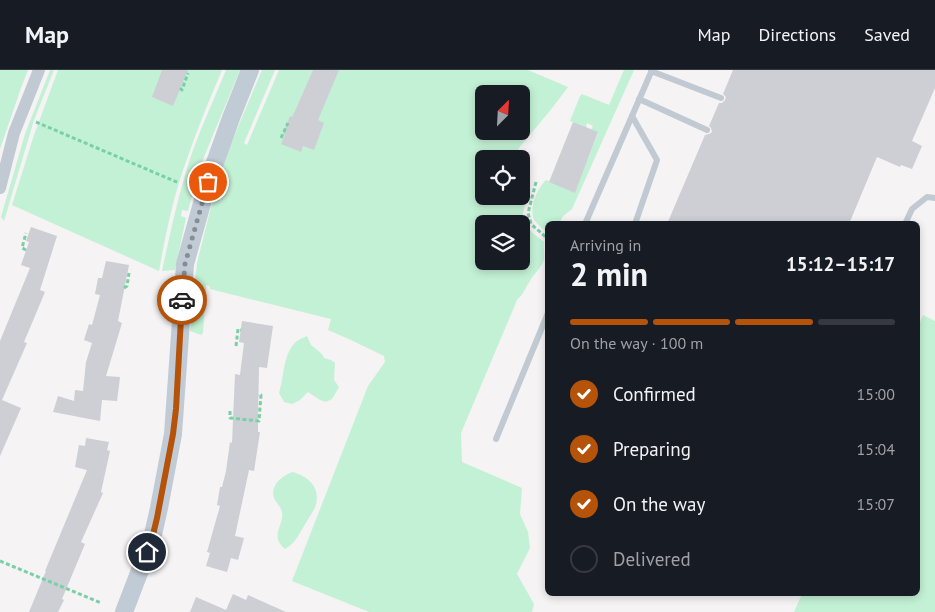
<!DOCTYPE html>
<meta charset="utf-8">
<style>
body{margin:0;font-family:"PT Sans",sans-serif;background:#20242c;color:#f1f3f6;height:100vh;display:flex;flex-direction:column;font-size:19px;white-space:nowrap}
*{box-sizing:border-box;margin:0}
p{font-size:16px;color:#9ea1a6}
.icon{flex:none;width:28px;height:28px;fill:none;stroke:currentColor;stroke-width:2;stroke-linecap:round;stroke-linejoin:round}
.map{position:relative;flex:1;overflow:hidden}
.sheet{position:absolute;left:545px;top:151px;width:375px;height:375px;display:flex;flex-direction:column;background:#171b24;border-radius:8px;box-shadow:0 2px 8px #0003}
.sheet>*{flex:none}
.needle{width:32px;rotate:24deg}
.fabs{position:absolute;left:475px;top:15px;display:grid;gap:10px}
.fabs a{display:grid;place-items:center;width:55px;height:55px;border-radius:8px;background:#171b24;box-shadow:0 2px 8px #0003;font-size:25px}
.pin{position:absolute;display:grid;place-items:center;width:42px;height:42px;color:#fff;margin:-21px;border:2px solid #fff;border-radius:50%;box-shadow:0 1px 5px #0007}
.courier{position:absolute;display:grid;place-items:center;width:50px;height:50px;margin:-25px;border:4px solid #b45309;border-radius:50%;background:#fff;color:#222;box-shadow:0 1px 6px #0007}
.summary em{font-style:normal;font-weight:600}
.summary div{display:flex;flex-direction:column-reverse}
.summary{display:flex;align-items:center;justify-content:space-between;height:85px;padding:0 25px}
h1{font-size:32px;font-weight:600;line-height:38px}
.bar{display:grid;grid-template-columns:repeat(4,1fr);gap:8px 5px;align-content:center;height:60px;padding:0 25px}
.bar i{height:6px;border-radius:4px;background:#363941}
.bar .current{background:#b45309}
.bar p{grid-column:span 4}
ol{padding:0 25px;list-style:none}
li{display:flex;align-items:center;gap:15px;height:55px}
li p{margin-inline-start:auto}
li .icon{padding:5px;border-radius:50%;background:#b45309;color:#fff;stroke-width:4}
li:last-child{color:#9ea1a6}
li i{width:28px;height:28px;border:2px solid #363941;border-radius:50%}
header{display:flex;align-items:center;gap:30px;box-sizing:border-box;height:70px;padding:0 25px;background:#171b24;border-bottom:1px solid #363941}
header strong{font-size:24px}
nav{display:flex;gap:28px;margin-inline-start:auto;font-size:18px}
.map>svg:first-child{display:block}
</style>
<header>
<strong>Map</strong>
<nav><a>Map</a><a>Directions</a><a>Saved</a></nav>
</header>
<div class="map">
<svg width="935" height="542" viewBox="0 0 935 542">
<rect width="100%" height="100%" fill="#f5f3f3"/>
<g fill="#c3f1d5" fill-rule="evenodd">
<polygon points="0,0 28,0 21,18 0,79"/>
<polygon points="50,0 54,0 34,50 4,151 1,147 25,64"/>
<path d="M58 0H222C210 28 198 57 188 86 174 123 166 162 159 201L12 135 33 68Z"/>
<path d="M226 0H240L199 99 188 141 182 140 181 146 186 148 175 200 162 201C170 164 178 126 190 89 200 59 214 30 226 0Z"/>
<path d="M262 0H275L244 73 247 75 279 0H528L568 17C556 34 542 50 529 66 522 75 517 78 514 89H484V126H521V100L530 113 523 143V155L544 172C543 177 545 186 544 189 542 197 535 203 531 209 526 217 524 223 517 230L461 363 462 392 522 418 520 444 528 462 530 478 517 504 534 534 532 542H369L292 511 368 316 385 292 384 286 351 270 328 260 331 249 210 219V216L206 215V218L203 263 201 265 190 261 197 193 218 109 229 78ZM484 24H521V61H484ZM484 154H521V191H484Z"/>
<path d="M624 0H634L572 139 563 146 559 154H548L547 162C543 159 538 155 535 151 528 139 537 119 546 110L575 122 598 63 591 59 593 56 587 53 586 56 587 58 570 51 580 26 582 24 609 35Z"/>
<polygon points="923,245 935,251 935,542 794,542 802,524 918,524 918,257"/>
<path d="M307 266 311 275 322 284 324 288 331 290 335 293 334 310 339 317 332 329 326 332 320 330 308 322 300 330 292 334 284 332 279 323C284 308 283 286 294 274 297 270 303 268 307 266Z"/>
<path d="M293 402C308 407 320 416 316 434 315 440 310 445 307 451 300 462 296 473 285 479 269 465 284 457 282 442 281 436 276 433 274 428 270 415 283 405 293 402Z"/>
</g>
<g fill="#cdcfd5">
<polygon points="162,0 188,0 173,36 152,27"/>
<polygon points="313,0 339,0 318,50 324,53 314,80 303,76 301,82 281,74 285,65 283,64 290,46 292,47 295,41"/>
<polygon points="733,0 935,0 935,18 912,71 922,76 912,99 901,95 900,97 877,87 849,154 667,154 705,65 709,64 712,62 711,58 709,56 719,33 722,33 725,30 726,27 723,24"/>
<polygon points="573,52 598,62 575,123 549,112"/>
<polygon points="31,157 57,166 40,220 45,222 24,272 27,273 2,330 21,338 0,386 0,271 30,198 21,195 29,172 26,171"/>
<polygon points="106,191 129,195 118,251 122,253 106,306 120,307 117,331 102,330 100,351 53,342 58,326 74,331 75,320 83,321 86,292 92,273 84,270 89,254 92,255 100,225 95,224 98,208 102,208"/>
<polygon points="242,251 273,256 267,298 259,297 258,347 258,362 260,362 254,401 249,400 235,466 244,468 238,490 231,488 227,502 206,496 210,483 207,482 220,436 217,435 220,417 222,417 226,401 230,372 232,373 235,304 240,305 244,273 239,272"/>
<polygon points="86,368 109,372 107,380 110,381 101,422 103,423 81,472 85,474 62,529 64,530 58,542 29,542 46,501 45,501 87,400 75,397 79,375 85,376"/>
<polygon points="233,524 246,530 248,525 286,542 190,542 196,527 226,540"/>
</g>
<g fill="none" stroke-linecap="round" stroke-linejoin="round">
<g stroke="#7ad0a6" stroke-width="3" stroke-dasharray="4 2.5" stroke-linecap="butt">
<polyline points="180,18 182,20 188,3"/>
<polyline points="36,52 179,113"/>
<polyline points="281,68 288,53"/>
<polyline points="536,112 528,143 531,154 548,169"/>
<polyline points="26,180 22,178 26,163"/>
<polyline points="124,218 127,216 129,203"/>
<polyline points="236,276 238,259 241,260"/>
<polyline points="230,341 230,348 259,351 261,325 258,325"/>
<polyline points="0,491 101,533"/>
</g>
<g stroke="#c1cad2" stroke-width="6">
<polyline points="651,1 721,28"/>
<polyline points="639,29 707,60"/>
<polyline points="632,46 657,90 635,154"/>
<polyline points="585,154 652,0"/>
<polyline points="905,154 912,139 927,127 935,128"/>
<polyline points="496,369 548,243"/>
</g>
<polyline stroke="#c1cad2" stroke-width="12" points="0,118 14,63 39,0"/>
<polyline stroke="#c1cbd6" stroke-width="18" points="124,542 152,469 159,438 173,364 185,194 208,112 231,48 250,0"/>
</g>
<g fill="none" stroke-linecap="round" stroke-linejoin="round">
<polyline stroke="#868d94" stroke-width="5" stroke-dasharray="0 9" points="182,230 185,194 208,112"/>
<polyline stroke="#b45309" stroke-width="6" points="147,482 152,469 157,448 173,364 176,339 182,230"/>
</g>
</svg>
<div class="fabs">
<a><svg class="needle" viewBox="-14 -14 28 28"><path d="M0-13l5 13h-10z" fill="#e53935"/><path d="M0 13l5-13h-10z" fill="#9ea1a6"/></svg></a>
<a><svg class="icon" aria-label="locate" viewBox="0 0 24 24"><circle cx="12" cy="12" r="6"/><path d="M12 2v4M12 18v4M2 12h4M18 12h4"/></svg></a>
<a><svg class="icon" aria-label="layers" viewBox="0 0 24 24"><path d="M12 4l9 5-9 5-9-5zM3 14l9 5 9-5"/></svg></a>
</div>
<div class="pin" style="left:208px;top:112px;background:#ea580c"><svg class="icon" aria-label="bag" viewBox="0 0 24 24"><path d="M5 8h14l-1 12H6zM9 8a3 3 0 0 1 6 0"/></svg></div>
<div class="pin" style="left:147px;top:482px;background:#1f2937"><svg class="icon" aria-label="home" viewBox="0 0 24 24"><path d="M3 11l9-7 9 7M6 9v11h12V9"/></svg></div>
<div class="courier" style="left:182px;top:230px"><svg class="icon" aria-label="car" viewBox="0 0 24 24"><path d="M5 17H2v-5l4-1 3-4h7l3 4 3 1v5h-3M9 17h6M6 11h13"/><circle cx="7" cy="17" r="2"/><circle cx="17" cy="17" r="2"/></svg></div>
<section class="sheet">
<div class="summary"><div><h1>2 min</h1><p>Arriving in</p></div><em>15:12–15:17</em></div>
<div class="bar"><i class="current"></i><i class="current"></i><i class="current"></i><i></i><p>On the way · 100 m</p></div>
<ol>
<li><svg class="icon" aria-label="check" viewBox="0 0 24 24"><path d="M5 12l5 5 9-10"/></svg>Confirmed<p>15:00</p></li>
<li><svg class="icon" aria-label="check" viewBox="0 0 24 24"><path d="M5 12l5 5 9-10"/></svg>Preparing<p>15:04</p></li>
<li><svg class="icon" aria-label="check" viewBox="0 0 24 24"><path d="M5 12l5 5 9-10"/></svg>On the way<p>15:07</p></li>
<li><i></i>Delivered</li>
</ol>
</section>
</div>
